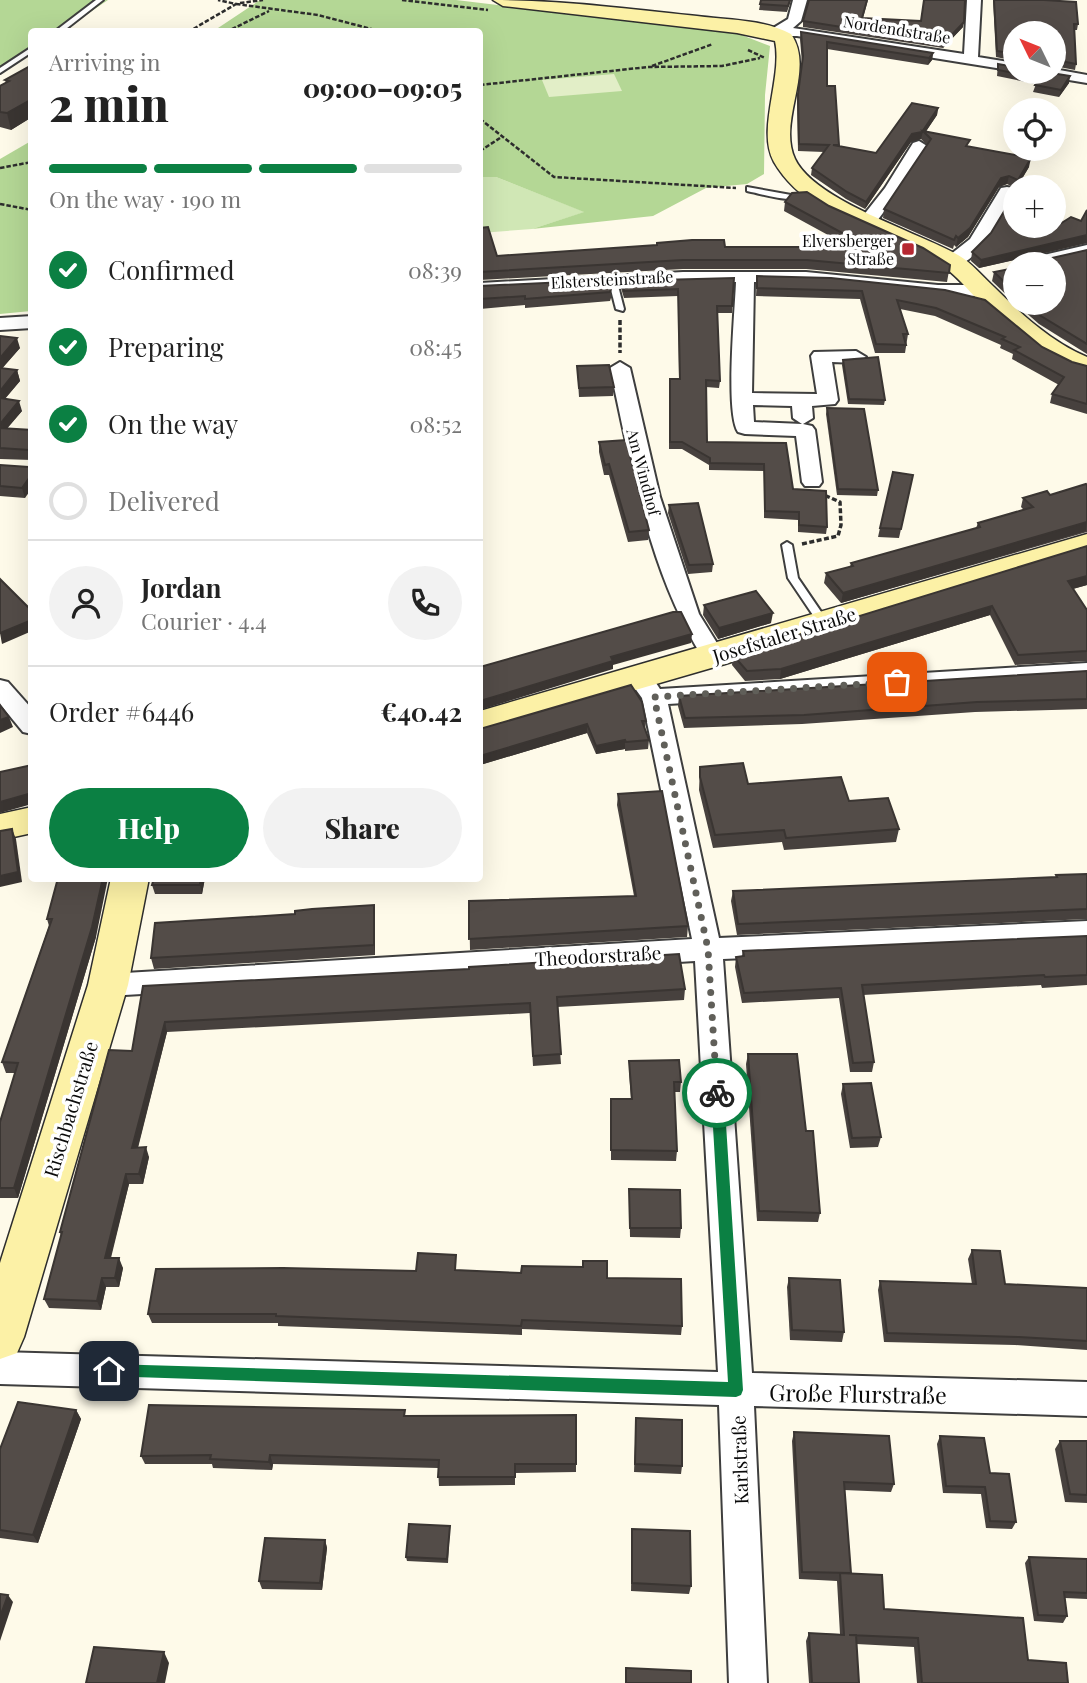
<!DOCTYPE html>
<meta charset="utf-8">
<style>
body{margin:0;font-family:"Playfair Display",serif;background:#f2f2f2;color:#222;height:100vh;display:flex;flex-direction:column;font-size:26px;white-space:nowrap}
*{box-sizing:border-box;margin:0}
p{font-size:23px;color:#767676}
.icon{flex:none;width:38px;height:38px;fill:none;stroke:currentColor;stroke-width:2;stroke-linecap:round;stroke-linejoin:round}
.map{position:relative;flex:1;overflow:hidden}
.sheet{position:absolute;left:28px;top:28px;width:455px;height:854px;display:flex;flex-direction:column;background:#fff;border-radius:7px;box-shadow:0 7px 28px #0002}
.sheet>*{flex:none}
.needle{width:46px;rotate:313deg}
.buttons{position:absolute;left:1003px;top:21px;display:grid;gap:14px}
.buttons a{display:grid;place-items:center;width:63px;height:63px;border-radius:50%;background:#fff;box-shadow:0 7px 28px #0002;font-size:35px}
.pin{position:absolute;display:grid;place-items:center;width:60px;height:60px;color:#fff;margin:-30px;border-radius:14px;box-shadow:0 4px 10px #0006}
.courier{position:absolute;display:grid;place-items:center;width:70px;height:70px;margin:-35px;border:5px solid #0b8043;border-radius:50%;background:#fff;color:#222;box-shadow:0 2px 9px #0007}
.overview em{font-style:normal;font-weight:800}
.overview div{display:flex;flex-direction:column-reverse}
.overview{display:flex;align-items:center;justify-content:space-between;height:119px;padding:0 21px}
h1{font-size:46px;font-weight:800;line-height:52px}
.bar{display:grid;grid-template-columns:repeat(4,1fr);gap:10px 7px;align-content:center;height:84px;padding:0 21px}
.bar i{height:9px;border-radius:5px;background:#e0e0e0}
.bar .on{background:#0b8043}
.bar p{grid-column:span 4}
.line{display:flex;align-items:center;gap:18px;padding:0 21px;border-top:2px solid #e0e0e0}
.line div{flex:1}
.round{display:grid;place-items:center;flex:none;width:74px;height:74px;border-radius:37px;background:#f2f2f2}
ol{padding:0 21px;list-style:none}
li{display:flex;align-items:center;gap:21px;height:77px}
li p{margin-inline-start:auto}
li .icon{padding:7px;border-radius:50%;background:#0b8043;color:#fff;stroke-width:4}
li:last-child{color:#767676}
li i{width:38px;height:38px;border:4px solid #e0e0e0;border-radius:50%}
.button{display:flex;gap:14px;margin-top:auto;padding:14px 21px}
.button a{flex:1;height:80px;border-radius:42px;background:#0b8043;color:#fff;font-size:28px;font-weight:800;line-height:80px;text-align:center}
.button a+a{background:#f2f2f2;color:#222}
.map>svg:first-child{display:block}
</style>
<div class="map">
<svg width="1087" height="1683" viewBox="0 0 1087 1683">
<rect width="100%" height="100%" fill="#fefae9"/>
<polygon fill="#d0e7b5" points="480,177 496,177 585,212 532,229 480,233"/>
<g fill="#b4d795">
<polygon points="0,0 108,0 62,31 32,32 31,53 18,62 0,68"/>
<polygon points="260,0 456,0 739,34 770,46 765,95 764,174 747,184 706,188 653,216 532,229 584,212 496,177 480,177 480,32 212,32"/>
<polygon points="31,141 31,311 0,314 0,159"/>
</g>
<polygon fill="#e2eec7" points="614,74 622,91 549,97 542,80"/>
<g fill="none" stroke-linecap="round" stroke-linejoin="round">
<g stroke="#3e3e3e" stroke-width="4">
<g id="lane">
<polygon points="96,0 103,0 62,32 54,32"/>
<polygon points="32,47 32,52 0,73 0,68"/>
<path d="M747 187 791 195 806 194 810 196C793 204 766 195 747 191Z"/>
<polygon points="612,275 616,278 624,309 623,311 616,309 608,278"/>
<polygon points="787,542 792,545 798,578 828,622 827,624 819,624 788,578 782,545"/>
</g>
</g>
<g stroke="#3e3e3e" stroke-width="4">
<g id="street">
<polygon points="793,0 807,0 801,21 793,28 964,54 967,0 981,0 978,57 1015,63 1015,71 797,36 770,36 770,30 788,19"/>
<polygon points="1054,69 1087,75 1087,83 1045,76 1038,72 1054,72"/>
<polygon points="919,141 927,146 900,190 874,225 862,225 859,221 885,188 913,143"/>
<path d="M1007 187 1013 188 1015 193C1003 213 975 273 946 266L943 262 946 258 970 239 1001 188Z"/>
<polygon points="1087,245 1087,255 1049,264 1019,264 1022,260"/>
<path d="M683 272H806L938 285H982L991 290C976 307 857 286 830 284 805 282 779 282 754 282L752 393 817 394 811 356 814 352 856 351 866 357 856 363 832 362 838 400 835 404 812 406 813 418 803 424 812 426 815 430 822 482 819 486H805L802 482 796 436 745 434 738 432C725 412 735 310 736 282L643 284 480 293V283ZM753 405 792 406 793 418 802 424 754 422Z"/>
<polygon points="32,316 32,328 0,330 0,318"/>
<path d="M620 362 630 368 660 497 699 614 725 656 721 661 713 664 705 661C649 574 632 468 610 368Z"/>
<path d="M1087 663V679L668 704 719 938 1087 921V943L723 959 752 1373 1087 1382V1416L754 1406 767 1683H729L719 1405 0 1384V1352L718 1372 695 961 108 996 98 993 94 985 98 977 108 974 692 939 642 698 626 676 630 670C646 666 651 676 660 689Z"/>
<polygon points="0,680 8,682 32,709 32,734 23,732 0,704"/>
</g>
</g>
<g stroke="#2d2d2d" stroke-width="3">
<g id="secondary">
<path d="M493 0C562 0 629 9 697 16 726 20 764 19 791 34 816 70 777 120 795 159 815 201 918 232 958 255 972 263 982 276 994 287 1021 314 1051 342 1087 357V374C1043 363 1009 331 978 300 967 289 957 276 944 267 889 232 809 222 774 162 756 129 783 78 775 41L737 33 503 6Z"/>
<polygon points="1087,534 1087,553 725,664 480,735 480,711"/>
<polygon points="32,807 32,833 0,840 0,814"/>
<polygon points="111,878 149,878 128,985 24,1337 17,1353 0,1359 0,1263 88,985"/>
</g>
</g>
<g stroke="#2d2d2d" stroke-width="2.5" stroke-dasharray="4.5 2" stroke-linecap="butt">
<polyline points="402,0 488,10"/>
<polyline points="240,3 263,0"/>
<polyline points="236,4 318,15 383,32"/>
<polyline points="188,32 236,4 218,0"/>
<polyline points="226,32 269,11"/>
<polyline points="748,50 765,58"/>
<polyline points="652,66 713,44"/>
<polyline points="480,85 648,67 722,66 760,58"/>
<polyline points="480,119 554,177 736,188"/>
<polyline points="480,151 500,138"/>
<polyline points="0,168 32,162"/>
<polyline points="0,204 32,210"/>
</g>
<g stroke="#2d2d2d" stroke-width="3.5" stroke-dasharray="5 2.5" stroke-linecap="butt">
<polyline points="620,320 620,353"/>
<polyline points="802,544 838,536 841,525 840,502 824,495"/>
</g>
<use href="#lane" fill="#fff" fill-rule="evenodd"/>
<use href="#street" fill="#fff" fill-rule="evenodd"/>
<use href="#secondary" fill="#fcf1a6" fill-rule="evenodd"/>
</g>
<g fill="#47413e">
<polygon points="761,0 791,0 787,12 759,10"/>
<polygon points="868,0 863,18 963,27 943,48 803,27 803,21"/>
<polygon points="993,0 1044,0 1078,24 1077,30 1074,30 1076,64 1075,70 1054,66 1054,67 1054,33 1015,33 1015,61 996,57"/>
<polygon points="801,32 933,53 932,60 928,65 827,49 827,86 839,146 876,153 938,108 937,115 926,131 1029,167 1017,187 1015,187 1015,188 1007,184 999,187 968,237 956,247 954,245 953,249 883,218 884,209 927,145 921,139 921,138 911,142 865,209 846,199 811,175 812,168 824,152 798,151 797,101 802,63 800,39"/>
<polygon points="998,64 1069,83 1059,97 1033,92 1036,84 997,76"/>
<polygon points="32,65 32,117 11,130 0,127 0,86 6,83 5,80"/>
<polygon points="785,202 829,206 950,265 947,282 806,269 683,269 480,280 480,282 480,228 497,256 657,245 657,243 725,247 850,247 784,211"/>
<polygon points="1087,210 1087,243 1024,258 1052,258 1087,250 1087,354 1039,324 1015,303 1054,303 1019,259 979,268 971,261 972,252 1015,226 1052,229 1081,221"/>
<polygon points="1015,268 1015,303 992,281 994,272"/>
<polygon points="757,276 945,290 1042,347 1072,362 1087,366 1087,414 1050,403 1052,394 1059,385 1012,359 1013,354 1000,348 1001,345 935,316 900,309 908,334 905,353 875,353 860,299 756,296"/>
<polygon points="734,278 732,313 717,313 720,381 719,388 706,387 707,442 786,443 793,489 827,527 826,534 798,532 798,520 764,518 764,471 709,470 709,465 682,449 669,449 669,386 679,379 678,296 624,298 621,288 622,281"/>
<polygon points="480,286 611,289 611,298 610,301 525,308 525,305 480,309"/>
<polygon points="0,336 20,348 2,368 17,370 20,381 5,399 22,411 7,428 32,430 32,460 0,459"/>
<polygon points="843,360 885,400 884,405 848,404 842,365"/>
<polygon points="577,366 614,387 613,396 579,397"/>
<polygon points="827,408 878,490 877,496 837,495 826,414"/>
<polygon points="599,442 649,530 648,540 628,542 609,475 604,475 599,452"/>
<polygon points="0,465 29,467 25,498 0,496"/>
<polygon points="913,475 899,538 878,537 880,528"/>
<polygon points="1087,485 1087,532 841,603 824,583 826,573 850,567 851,563 976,528 978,523 1024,510 1021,507 1023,498 1050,495"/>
<polygon points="669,505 713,564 712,572 688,574 668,513"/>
<polygon points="1087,546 1087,585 1073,589 1087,610 1087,661 1015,665 990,615 780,679 745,681 732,665 733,655"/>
<polygon points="704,605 771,623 718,639 703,615"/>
<polygon points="1087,671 1087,709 975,712 802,724 684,728 678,706 679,696"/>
<polygon points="646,721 645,729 649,740 648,749 625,751 625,749 596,754 587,733 480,765 480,728"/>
<polygon points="700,767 748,784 849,801 899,829 896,842 784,850 782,842 713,848 699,790"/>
<polygon points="618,794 688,926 687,937 470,950 469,901 634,896 617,805"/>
<polygon points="1087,874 1087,919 737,935 731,901 733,891 1056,877 1056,875"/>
<polygon points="58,878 96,937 18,1198 0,1198 0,1122 15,1073 6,1073 2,1062 49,926 47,919"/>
<polygon points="154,878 205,878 202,894 155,894 152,885"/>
<polygon points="375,916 375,955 154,969 151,958"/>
<polygon points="1087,936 1087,985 1042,988 1041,985 863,995 874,1062 872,1072 850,1072 839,998 742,1003 735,967 736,957 742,956 743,951"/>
<polygon points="143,986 685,989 684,1000 557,1007 561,1064 533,1066 530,1013 167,1032 138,1148 149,1157 143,1184 129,1184 111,1258 123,1268 119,1287 106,1287 101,1310 49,1308 44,1299 61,1236 60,1232 132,1051"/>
<polygon points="748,1054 806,1131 820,1213 818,1222 757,1221 746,1064"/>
<polygon points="629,1061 681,1082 680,1092 674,1092 677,1151 676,1161 611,1160 611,1099 631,1099 629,1071"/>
<polygon points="843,1084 881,1137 878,1147 850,1148 841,1094"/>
<polygon points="629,1189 681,1228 680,1238 630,1237"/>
<polygon points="972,1250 1005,1284 1087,1288 1087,1350 1015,1345 884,1342 878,1290 880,1281 972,1284 968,1259"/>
<polygon points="456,1255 456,1270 607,1278 682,1326 681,1335 522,1329 522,1335 278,1326 278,1323 152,1323 148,1314 416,1271"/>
<polygon points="789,1278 844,1332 842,1342 790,1340 787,1287"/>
<polygon points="76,1410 81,1419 38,1543 0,1538 0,1449"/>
<polygon points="405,1416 576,1464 576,1472 515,1473 515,1485 439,1486 438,1468 273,1464 272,1470 213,1468 212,1464 145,1464 141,1456"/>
<polygon points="636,1418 682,1466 681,1474 634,1472"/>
<polygon points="794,1432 894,1484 891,1492 844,1490 851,1573 884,1609 1028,1660 1068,1683 917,1683 914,1647 856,1644 859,1683 809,1683 806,1641 809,1633 840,1634 837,1581 799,1579 792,1441"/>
<polygon points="940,1436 990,1473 1016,1522 1012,1529 986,1528 981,1494 943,1493 937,1444"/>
<polygon points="1060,1441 1087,1441 1087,1503 1065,1502 1055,1449"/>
<polygon points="450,1526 448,1563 407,1561 406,1557"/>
<polygon points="632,1529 691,1586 689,1594 631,1591"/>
<polygon points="325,1540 327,1548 322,1590 262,1589 259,1581"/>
<polygon points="1029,1557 1087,1559 1087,1599 1065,1598 1067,1616 1063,1623 1034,1621 1025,1563"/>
</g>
<g fill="#3a3532">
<polygon points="964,22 963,27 943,48 944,43"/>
<polygon points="933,53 932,60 928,65 929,58"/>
<polygon points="1070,76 1069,83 1059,97 1061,90"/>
<polygon points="32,99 32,117 11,130 7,113"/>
<polygon points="938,108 937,115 925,133 923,131 921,139 911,142 865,209 866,202 912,134"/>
<polygon points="1031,158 1029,167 1017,187 1018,180"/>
<polygon points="1009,176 1007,184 999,187 968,237 956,247 958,238 1001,178"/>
<polygon points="1087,235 1087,243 979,268 981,260"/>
<polygon points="17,338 20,348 0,371 0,358"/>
<polygon points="17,370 20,381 0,404 0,391"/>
<polygon points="19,401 22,411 0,437 0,424"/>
<polygon points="32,474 32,488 25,498 22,488"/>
<polygon points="1087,522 1086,531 841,603 843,593"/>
<polygon points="1087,576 1087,585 1065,591 1068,581"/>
<polygon points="992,606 990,615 780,679 781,669"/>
<polygon points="773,613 771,623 718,639 719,628"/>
<polygon points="32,620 32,631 2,644 0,633"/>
<polygon points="692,634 691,643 613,665 613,669 480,710 480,701 611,657"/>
<polygon points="9,717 13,727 0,733 0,720"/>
<polygon points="587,724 587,733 480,765 480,756"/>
<polygon points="625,740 625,749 596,754 596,746"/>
<polygon points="32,793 32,804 0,813 0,802"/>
<polygon points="12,829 16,839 22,882 0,887 0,876"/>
<polygon points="103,878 108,878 96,937 18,1198 14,1188"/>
<polygon points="201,878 205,878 202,894 200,885"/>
<polygon points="374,905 375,916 375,955 374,945"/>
<polygon points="165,1022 167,1032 135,1158 132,1148"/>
<polygon points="146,1147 149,1157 143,1184 139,1174"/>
<polygon points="126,1174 129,1184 108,1267 105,1258"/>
<polygon points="119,1258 123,1268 119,1287 115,1278"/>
<polygon points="102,1278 106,1287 101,1310 97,1301"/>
<polygon points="76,1410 81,1419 38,1543 33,1535"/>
<polygon points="270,1455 273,1464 272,1470 269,1462"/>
<polygon points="325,1540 327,1548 322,1590 320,1583"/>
<polygon points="8,1595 13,1602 0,1641 0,1617"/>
<polygon points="164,1652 169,1663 165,1683 157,1683"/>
</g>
<g fill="#534c48" stroke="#3a3532" stroke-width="2">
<polygon points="761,0 790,0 788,6 760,4"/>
<polygon points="809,0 867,0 862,18 921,21 924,0 965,0 964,22 944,43 803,21"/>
<polygon points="994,0 1044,0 1076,2 1078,24 1074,24 1076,64 1056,60 1054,62 1054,33 1015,33 1015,54 997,51"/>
<polygon points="801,32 933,53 929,58 827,42 827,86 835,86 839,145 833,145 876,153 912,103 938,108 922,132 912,134 866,202 847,192 812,168 829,145 799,144 798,94 803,56"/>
<polygon points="998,64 1015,67 1015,72 1045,72 1070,76 1061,90 1035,85 1040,78 998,70"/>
<polygon points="32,65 32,99 7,113 0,112 0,86 9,81 5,80"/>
<polygon points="923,131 970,140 966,146 1031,158 1018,180 1009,176 1001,178 970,228 958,238 956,236 954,240 884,209 931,139"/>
<polygon points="807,192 829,206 923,248 950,265 949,273 807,260 683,260 480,272 480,228 488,227 497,256 657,245 657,243 692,240 724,240 725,247 868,247 785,202 792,193"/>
<polygon points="1011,200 1015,201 1015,226 1040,226 1052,229 1071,217 1081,221 1087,210 1087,235 981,260 972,252 991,233"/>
<polygon points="1087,250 1087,344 1041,316 1027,303 1054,303 1054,264 1018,264 1020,258 1052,258"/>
<polygon points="1015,268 1015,292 994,272"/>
<polygon points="757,276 831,278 945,290 985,300 1042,347 1072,362 1087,366 1087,404 1052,394 1064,377 1014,350 1020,347 1002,339 1005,337 936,308 897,300 908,334 903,334 906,345 876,344 862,291 757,288"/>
<polygon points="734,278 732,306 717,306 720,381 706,380 707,442 786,443 793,489 826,491 827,527 799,525 799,512 765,511 764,464 710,463 710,458 682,442 670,442 670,379 680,379 678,289 624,291 622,281"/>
<polygon points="608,280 611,289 610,292 525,299 525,296 480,299 480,286"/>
<polygon points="0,336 17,338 0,358"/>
<polygon points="878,357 885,400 849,399 843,360"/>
<polygon points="609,365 614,387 579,388 577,366"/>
<polygon points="0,368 17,370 0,391"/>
<polygon points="0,398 19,401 0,424"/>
<polygon points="827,408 864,409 878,490 838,489"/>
<polygon points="0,428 32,430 32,452 29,450 0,448"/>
<polygon points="626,440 649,530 629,532 609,464 605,465 599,442"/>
<polygon points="0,465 29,467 32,465 32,474 22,488 0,486"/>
<polygon points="893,472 913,475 901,529 880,528"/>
<polygon points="1086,484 1087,485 1087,522 843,593 826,573 853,566 851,563 980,527 978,523 1033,507 1023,498 1047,491 1050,495"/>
<polygon points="698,503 713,564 689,565 669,505"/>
<polygon points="1087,546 1087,576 1068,581 1087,610 1087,651 1018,655 992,606 781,669 747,671 733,655"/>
<polygon points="0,579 32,611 32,620 0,633"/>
<polygon points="756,591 773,613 719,628 704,605"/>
<polygon points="673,612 681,612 692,634 611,657 613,661 480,701 480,667"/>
<polygon points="1087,671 1087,699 977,702 804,715 685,718 679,696"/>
<polygon points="631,685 642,702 646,721 642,721 649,740 626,742 625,740 596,746 587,724 480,756 480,728 480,729"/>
<polygon points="0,705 9,717 0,720"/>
<polygon points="743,763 748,784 841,777 849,801 888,798 899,829 786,838 784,830 715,835 700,777 700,767"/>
<polygon points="32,765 32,793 0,802 0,772"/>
<polygon points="662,791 688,926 469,939 469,901 636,896 618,794"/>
<polygon points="12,829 18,872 0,876 0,831"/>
<polygon points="1087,874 1087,909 738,924 733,891 1057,877 1056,875"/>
<polygon points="58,878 103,878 92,927 14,1188 0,1188 0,1122 18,1063 2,1062 52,919 47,919"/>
<polygon points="154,878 201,878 200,885 152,885"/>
<polygon points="374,905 374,945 151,958 155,923 295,914 295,911 312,909"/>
<polygon points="1087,936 1087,975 1045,977 1044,975 862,985 874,1062 853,1063 841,988 744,993 736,957 744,956 743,951"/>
<polygon points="679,954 685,989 557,997 561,1054 533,1056 530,1003 165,1022 132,1148 146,1147 139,1174 126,1174 105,1258 119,1258 115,1278 102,1278 97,1301 44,1299 62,1232 60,1232 109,1050 132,1051 143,986 469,969 469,967"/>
<polygon points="748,1054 797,1054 806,1131 813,1131 820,1213 759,1211"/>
<polygon points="679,1060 681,1082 674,1082 677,1151 611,1150 611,1099 632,1099 629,1061"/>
<polygon points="871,1083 881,1137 852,1138 843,1084"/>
<polygon points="629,1189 680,1190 681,1228 630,1228"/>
<polygon points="972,1250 1000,1251 1005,1284 1087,1288 1087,1341 1019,1337 887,1333 880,1281 976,1284"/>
<polygon points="418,1253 456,1255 455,1270 521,1273 522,1266 583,1267 583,1261 607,1261 607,1278 681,1279 682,1326 522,1320 521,1326 276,1316 276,1314 148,1314 156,1269 283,1268 416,1271"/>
<polygon points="789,1278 840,1280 844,1332 792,1330"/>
<polygon points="18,1402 76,1410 33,1535 0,1530 0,1449"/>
<polygon points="149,1405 405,1410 404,1416 576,1415 576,1464 515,1464 515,1477 438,1477 439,1460 270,1455 269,1462 210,1459 211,1455 141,1456"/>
<polygon points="636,1418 682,1420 682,1466 635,1464"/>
<polygon points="794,1432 889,1436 894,1484 844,1482 851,1573 802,1572"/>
<polygon points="940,1436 984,1438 990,1473 1009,1474 1016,1522 990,1521 985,1487 946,1486"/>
<polygon points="1060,1441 1087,1441 1087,1495 1070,1494"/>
<polygon points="409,1524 450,1526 447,1559 406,1557"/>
<polygon points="632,1529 690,1531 691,1586 632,1583"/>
<polygon points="265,1538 325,1540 320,1583 259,1581"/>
<polygon points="1029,1557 1087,1559 1087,1593 1064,1592 1067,1616 1038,1615"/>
<polygon points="840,1573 882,1575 884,1609 1023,1618 1028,1660 1066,1663 1068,1683 922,1683 918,1638 849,1635 856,1635 859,1683 812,1683 809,1633 844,1635"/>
<polygon points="0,1594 8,1595 0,1617"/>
<polygon points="94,1647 164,1652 157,1683 86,1683"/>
<polygon points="626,1668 691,1671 691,1683 626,1683"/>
</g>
<polygon fill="#0b8043" points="717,1088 724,1093 743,1390 741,1395 736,1397 104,1376 102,1371 104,1366 109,1364 728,1382 711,1093"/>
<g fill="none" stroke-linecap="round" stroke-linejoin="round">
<polyline stroke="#605f59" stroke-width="7" stroke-dasharray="0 12.6" points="717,1093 708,949 654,697 897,682"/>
</g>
<rect fill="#b62832" stroke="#fff" stroke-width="2.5" x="901" y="242" width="14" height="14" rx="3.5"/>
<g text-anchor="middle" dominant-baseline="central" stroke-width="7" stroke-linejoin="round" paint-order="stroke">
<g font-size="16" fill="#0b0b0b" stroke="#fff">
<text transform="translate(897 29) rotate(9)">Nordendstraße</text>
<text transform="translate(612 279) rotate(-3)">Elstersteinstraße</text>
<text transform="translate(644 472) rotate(75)">Am Windhof</text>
</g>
<g font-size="16" fill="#0b0b0b" stroke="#fff" text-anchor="end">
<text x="894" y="240">Elversberger<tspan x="894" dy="18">Straße</tspan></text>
</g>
<g font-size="19" fill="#0b0b0b" stroke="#fff">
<text transform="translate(784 634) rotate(-17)">Josefstaler Straße</text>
<text transform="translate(598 955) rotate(-3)">Theodorstraße</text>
<text transform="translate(70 1109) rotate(-73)">Rischbachstraße</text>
<text transform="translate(739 1460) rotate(-92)">Karlstraße</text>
</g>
<g font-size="23" fill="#0b0b0b" stroke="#fff">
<text transform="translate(858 1393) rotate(1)">Große Flurstraße</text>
</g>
</g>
</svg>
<div class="buttons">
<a><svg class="needle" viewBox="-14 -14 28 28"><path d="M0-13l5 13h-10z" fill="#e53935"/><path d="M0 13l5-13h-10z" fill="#767676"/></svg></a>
<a><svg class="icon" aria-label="locate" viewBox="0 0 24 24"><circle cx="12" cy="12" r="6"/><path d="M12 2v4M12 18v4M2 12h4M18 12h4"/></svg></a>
<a>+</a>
<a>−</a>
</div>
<div class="pin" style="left:897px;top:682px;background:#ea580c"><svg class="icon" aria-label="bag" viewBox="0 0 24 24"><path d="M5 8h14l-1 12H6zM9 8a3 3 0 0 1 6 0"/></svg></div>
<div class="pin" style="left:109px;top:1371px;background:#1f2937"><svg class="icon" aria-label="home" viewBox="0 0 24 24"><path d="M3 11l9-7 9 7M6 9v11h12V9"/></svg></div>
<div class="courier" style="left:717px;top:1093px"><svg class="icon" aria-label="bike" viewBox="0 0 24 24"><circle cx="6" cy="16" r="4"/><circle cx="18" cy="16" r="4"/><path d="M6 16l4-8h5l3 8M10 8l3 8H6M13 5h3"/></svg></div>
<section class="sheet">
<div class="overview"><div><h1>2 min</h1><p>Arriving in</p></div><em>09:00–09:05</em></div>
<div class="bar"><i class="on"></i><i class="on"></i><i class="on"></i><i></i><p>On the way · 190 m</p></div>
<ol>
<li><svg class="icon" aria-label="check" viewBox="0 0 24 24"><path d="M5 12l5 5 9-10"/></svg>Confirmed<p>08:39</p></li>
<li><svg class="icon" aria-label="check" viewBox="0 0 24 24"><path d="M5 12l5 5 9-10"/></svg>Preparing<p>08:45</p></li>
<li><svg class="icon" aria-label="check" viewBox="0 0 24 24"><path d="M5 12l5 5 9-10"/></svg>On the way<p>08:52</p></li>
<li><i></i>Delivered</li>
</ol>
<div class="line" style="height:126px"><a class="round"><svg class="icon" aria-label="person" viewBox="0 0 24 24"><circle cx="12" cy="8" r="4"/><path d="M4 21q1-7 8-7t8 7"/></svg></a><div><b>Jordan</b><p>Courier · 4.4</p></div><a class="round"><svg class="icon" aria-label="phone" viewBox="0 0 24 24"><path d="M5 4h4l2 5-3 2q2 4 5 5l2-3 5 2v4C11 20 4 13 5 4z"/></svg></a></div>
<div class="line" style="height:91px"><div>Order #6446</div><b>€40.42</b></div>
<div class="button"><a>Help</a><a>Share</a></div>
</section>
</div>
